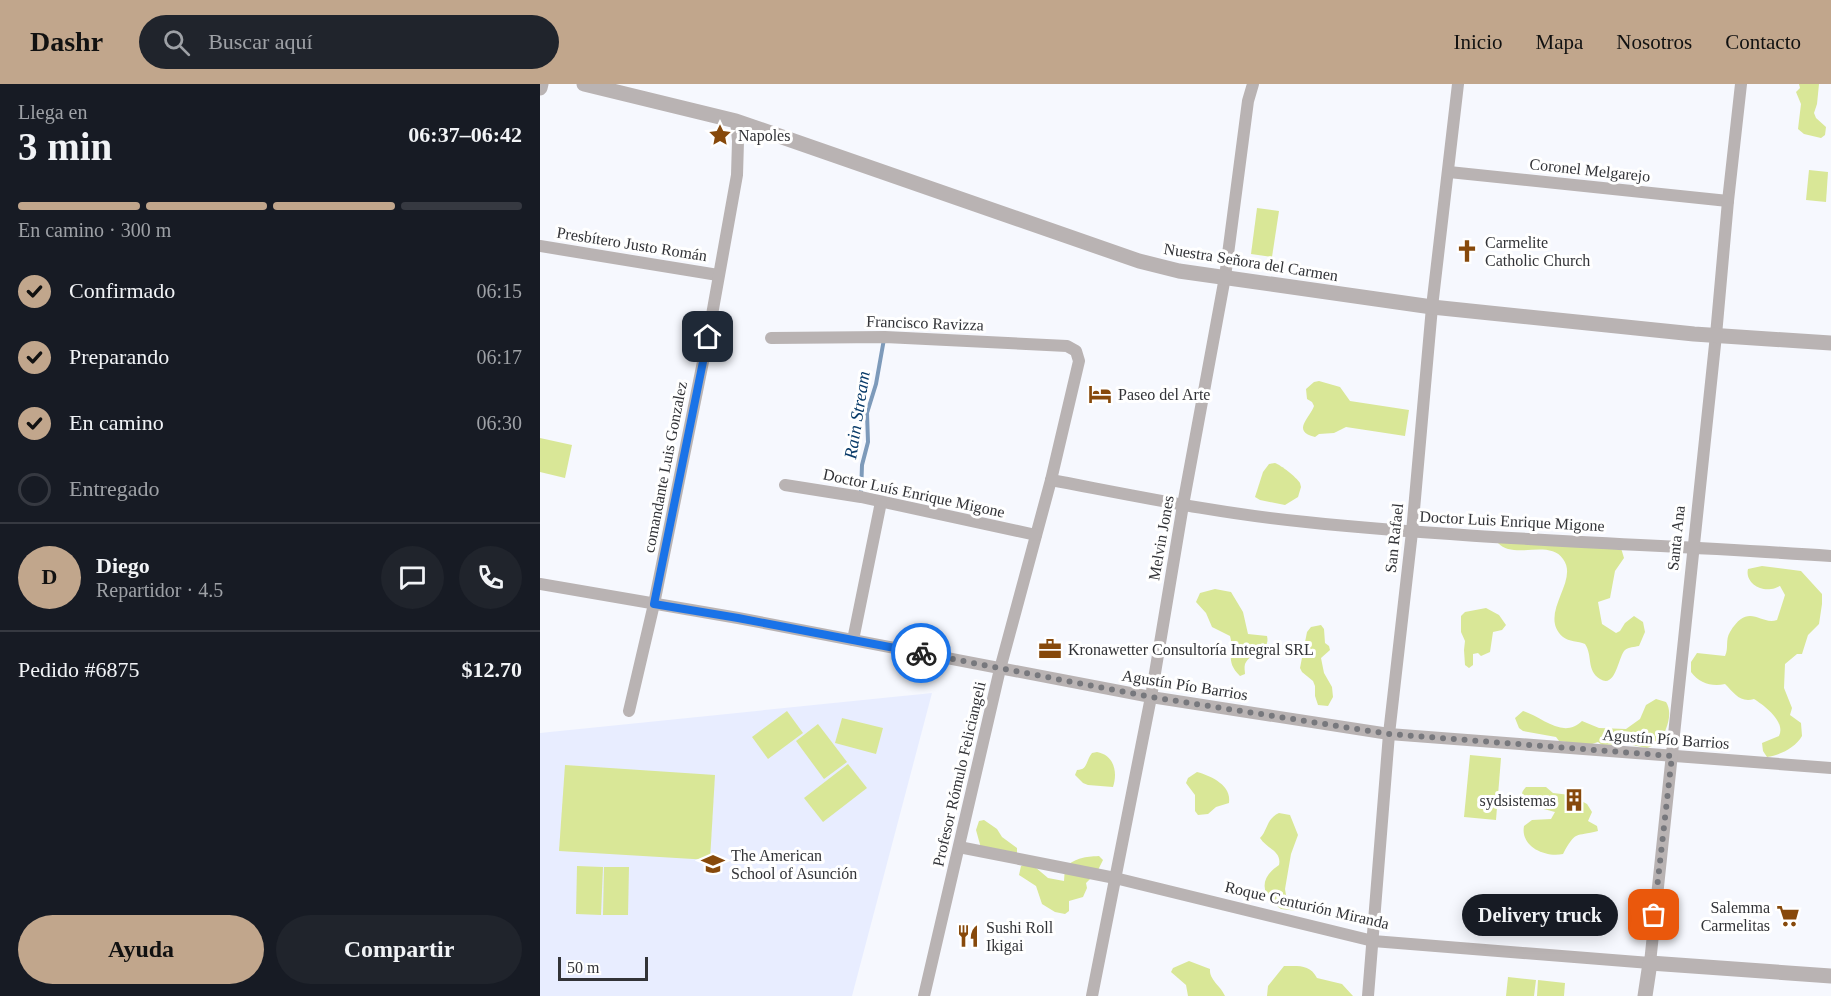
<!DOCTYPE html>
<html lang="es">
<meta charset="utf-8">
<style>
body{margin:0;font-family:Georgia,serif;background:#20242c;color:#f1f3f6;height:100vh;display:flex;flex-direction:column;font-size:22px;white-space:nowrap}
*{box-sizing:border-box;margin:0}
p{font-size:20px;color:#9ea1a6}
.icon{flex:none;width:33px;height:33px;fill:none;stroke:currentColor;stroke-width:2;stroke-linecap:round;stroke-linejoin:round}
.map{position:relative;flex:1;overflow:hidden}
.drawer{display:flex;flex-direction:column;background:#171b24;width:540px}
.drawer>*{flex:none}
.scale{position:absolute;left:18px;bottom:15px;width:90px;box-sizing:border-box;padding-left:6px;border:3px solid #323337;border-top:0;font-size:16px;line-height:21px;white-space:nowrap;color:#323337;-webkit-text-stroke:4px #fff;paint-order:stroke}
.pin{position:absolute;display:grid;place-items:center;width:51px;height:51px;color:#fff;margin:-26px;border-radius:12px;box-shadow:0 3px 9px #0006}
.courier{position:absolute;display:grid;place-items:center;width:60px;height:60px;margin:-30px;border:4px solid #1a73e8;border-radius:50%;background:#fff;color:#222;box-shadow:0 2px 8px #0007}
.bubble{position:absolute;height:42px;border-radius:21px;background:#171b24;box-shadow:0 3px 15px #0003;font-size:20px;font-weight:600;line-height:42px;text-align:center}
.summary em{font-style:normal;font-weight:600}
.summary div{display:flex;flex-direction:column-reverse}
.summary{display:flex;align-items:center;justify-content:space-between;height:102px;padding:0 18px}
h1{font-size:39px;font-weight:600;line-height:45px}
.bar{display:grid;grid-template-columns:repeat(4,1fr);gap:9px 6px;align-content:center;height:72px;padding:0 18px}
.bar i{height:8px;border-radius:4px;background:#363941}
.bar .on{background:#c1a68c}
.bar p{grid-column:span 4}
.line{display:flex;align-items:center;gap:15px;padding:0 18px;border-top:2px solid #363941}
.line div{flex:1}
.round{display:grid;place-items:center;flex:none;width:63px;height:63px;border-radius:32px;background:#20242c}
ol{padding:0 18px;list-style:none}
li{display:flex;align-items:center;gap:18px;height:66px}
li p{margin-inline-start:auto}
li .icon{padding:6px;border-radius:50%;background:#c1a68c;color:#111;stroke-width:4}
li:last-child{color:#9ea1a6}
li i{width:33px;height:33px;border:3px solid #363941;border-radius:50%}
.action{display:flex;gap:12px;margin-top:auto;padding:12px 18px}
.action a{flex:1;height:69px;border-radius:36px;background:#c1a68c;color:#111;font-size:24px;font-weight:600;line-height:69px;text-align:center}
.action a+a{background:#20242c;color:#f1f3f6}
header{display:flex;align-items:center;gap:36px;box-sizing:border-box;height:84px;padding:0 30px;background:#c1a68c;color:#111}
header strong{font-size:28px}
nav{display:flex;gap:33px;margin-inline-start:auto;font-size:21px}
.search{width:420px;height:54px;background:#20242c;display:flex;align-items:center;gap:15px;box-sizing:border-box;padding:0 21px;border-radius:33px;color:#9ea1a6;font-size:22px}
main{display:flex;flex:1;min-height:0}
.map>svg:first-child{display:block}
</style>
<header>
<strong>Dashr</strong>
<div class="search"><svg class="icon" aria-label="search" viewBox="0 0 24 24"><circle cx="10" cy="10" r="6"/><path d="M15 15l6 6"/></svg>Buscar aquí</div>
<nav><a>Inicio</a><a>Mapa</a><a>Nosotros</a><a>Contacto</a></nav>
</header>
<main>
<section class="drawer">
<div class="summary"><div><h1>3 min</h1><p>Llega en</p></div><em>06:37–06:42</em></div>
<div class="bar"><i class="on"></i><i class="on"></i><i class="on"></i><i></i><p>En camino · 300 m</p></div>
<ol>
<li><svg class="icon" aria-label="check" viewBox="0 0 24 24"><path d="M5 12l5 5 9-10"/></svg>Confirmado<p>06:15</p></li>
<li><svg class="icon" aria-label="check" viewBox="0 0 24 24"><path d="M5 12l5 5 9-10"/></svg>Preparando<p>06:17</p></li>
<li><svg class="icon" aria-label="check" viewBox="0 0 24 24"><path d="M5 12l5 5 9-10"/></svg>En camino<p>06:30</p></li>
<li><i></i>Entregado</li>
</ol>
<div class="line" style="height:108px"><b class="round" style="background:#c1a68c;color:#111">D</b><div><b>Diego</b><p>Repartidor · 4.5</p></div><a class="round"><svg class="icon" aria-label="chat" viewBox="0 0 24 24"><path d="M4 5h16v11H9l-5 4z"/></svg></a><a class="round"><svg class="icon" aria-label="phone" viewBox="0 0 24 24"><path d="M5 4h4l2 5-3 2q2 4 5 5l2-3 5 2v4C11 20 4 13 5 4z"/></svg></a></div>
<div class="line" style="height:78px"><div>Pedido #6875</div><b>$12.70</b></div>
<div class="action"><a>Ayuda</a><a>Compartir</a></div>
</section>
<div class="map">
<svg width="1291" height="912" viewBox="0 0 1291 912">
<rect width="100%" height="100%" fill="#f6f8fe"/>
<polygon fill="#e8edff" points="392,609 312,912 0,912 0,649"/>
<g fill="#d9e797">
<polygon points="1259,0 1279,0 1277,20 1274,29 1276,34 1286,43 1285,51 1281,54 1264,50 1258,45 1261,20 1256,8 1260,4"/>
<polygon points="1269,86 1288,88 1286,118 1266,116"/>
<polygon points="717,124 739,127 732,173 711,170"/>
<path d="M779 297 800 303 810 317 869 326 865 352 806 343 794 349 779 350 775 353C751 347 770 334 774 322L772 318 767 315 766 305 774 298Z"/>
<polygon points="0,354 32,361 25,394 0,388"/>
<path d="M735 379C741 381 756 393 760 399L761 403 758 413 745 421 720 416 715 413 723 388 729 380Z"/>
<path d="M963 457 1081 464 1084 474 1075 487 1070 514 1058 518 1062 540 1076 549 1080 547 1085 539 1094 532 1103 538 1105 548 1099 562C1094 563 1089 563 1085 566 1078 573 1076 605 1060 595 1046 586 1053 572 1045 560 1038 557 1029 558 1023 553 997 530 1040 497 1023 475 1009 455 974 476 958 459Z"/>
<path d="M1222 482 1261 487 1282 510V520L1279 540 1268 551 1262 570H1257L1245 580 1244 604 1252 624 1250 631 1261 639 1262 652C1255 664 1240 671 1227 673L1223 667 1222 659 1239 652C1246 638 1225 622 1214 615 1200 619 1194 609 1185 600 1172 603 1159 599 1151 588V578L1157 569 1185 572C1189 564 1185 556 1190 548 1209 517 1220 542 1237 536L1245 511 1240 502C1237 503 1234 505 1231 505 1218 507 1205 497 1208 485Z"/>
<path d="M675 505 691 508 703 528 708 550 727 552C731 568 710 568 705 580 704 584 705 587 705 590L700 592C684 576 695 569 690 552L672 543 666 529 656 518 660 509Z"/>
<polygon points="946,524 959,531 966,541 962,546 953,548 950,568 941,572 938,569 933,570 933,581 929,584 925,581 924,566 925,557 921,548 921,532 925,528"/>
<polygon points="781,541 784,545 785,559 789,562 790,566 781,574 784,589 792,603 793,613 788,622 778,621 775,612 775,602 773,597 762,588 760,584 767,548 771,543"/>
<path d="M1116 615 1126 618C1134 631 1125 646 1121 659L1107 664 1087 660 1062 661 1058 658 1049 661 1019 657 1016 653 983 647 979 644 975 634 983 627C1001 632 1023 656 1042 637L1059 644 1086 645 1100 635 1106 621Z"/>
<polygon points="247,627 263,649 228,675 212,653"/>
<polygon points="302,634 343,644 336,670 295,659"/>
<polygon points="278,640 307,678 284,695 256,657"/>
<path d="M557 668C574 671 578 688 573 703L548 701 543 699 535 691 537 686C548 686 546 676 552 669Z"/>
<polygon points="930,671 961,674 956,736 924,733"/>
<polygon points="308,680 327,704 283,738 264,714"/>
<polygon points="25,681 175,691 170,776 19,767"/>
<path d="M657 688C672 692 692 702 689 719L676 723 668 730 658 731 655 727V711L646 699 648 694Z"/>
<path d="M986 703H1006L1013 709 1030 711 1047 720 1052 728 1048 737 1057 742 1058 747C1035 753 1036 746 1023 770 1006 774 980 763 984 742L992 736 1011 735 1015 728 985 720C981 714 980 709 986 703Z"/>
<path d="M739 729 750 731 758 751 751 770 745 805 746 811 754 817 768 823 766 828 741 825C721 811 718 795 739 781 742 767 727 765 720 754 728 746 726 735 739 729Z"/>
<polygon points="444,736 457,745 462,753 477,764 477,769 441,764 436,746 439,737"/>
<path d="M559 772 563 776 557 788 546 799 547 804 543 813 529 817V827L525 830 515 828 502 820 496 802 479 791 481 782 486 780 495 783 508 794 524 797 525 783C538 773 544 773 559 772Z"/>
<polygon points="37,782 63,783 61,831 36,830"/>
<polygon points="64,783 89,783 88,831 63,831"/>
<path d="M649 877 670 885C669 896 681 902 685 912H648L646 901 631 888 633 884Z"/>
<path d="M744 882C758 882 770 880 777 894L802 900 813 912H727L728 902Z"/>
<polygon points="968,893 996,896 994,912 966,912"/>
<polygon points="998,896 1025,899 1024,912 997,912"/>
</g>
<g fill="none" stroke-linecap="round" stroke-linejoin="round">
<polyline stroke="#7d9aba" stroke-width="4" points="321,410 322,381 328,358 327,329 336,300 344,255"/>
<g stroke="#b9b3b3" stroke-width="12">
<polyline points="909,88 1188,117"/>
<polyline points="0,162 178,191"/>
<polyline points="231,254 345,253 527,262 536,267 539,277 511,396 460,585 384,912"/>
<path d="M511 396C596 412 681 430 766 438 941 456 1116 460 1291 472"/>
<polyline points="245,401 321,413 496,451"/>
<polyline points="0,500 198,534 611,613 849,650 1291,684"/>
<polyline points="313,556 341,418"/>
<polyline points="89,627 114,520 168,253 197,91 198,57 196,37"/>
<polyline points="419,763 575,794 833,857 1110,879 1176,251 1188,117 1201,0"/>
<polyline points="552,912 611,613 643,421 685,193 708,17 713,0"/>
<polyline points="828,912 849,650 872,448 892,223 918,0"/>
</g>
<g stroke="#b9b3b3" stroke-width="15">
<polyline points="44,0 196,37 599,177 639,187 892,223 1154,250 1291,259"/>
<polyline points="0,4 1,0"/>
<polyline points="1105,912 1110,879 1291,892"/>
</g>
</g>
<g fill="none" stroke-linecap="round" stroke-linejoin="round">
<polyline stroke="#77787d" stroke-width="6" stroke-dasharray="0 10.8" points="381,569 611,613 849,650 1132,672 1114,831"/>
<polyline stroke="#1a73e8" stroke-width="8" points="168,253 114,520 198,534 381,569"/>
</g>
<defs>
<g id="sight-bare" transform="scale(1.8)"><path d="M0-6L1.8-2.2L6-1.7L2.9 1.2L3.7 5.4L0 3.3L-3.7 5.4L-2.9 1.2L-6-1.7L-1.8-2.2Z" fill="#87490b" stroke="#fff" stroke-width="2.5" paint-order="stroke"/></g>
<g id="church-bare" transform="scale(1.8)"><path d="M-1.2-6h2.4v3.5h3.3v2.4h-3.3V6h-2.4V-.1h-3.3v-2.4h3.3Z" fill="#87490b" stroke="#fff" stroke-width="2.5" paint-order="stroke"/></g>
<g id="hotel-bare" transform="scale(1.8)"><path d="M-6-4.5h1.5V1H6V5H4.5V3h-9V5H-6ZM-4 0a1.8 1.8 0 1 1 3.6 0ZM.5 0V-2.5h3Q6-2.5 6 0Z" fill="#87490b" stroke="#fff" stroke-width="2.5" paint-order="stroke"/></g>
<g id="office-bare" transform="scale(1.8)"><path d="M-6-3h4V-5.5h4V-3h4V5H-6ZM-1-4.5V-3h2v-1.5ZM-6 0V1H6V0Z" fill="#87490b" stroke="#fff" stroke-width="2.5" paint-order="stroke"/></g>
<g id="building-bare" transform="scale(1.8)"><path d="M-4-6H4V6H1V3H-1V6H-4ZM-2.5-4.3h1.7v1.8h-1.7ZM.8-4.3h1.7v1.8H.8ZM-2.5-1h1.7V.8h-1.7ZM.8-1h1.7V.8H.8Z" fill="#87490b" stroke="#fff" stroke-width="2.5" paint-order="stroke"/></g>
<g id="school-bare" transform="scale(1.8)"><path d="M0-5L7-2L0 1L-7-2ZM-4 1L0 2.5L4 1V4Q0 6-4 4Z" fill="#87490b" stroke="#fff" stroke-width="2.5" paint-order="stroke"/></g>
<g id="supermarket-bare" transform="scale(1.8)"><path d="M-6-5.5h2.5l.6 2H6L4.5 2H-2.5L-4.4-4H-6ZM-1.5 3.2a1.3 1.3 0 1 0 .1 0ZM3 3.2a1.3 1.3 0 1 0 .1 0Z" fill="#87490b" stroke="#fff" stroke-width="2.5" paint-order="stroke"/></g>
<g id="restaurant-bare" transform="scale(1.8)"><path d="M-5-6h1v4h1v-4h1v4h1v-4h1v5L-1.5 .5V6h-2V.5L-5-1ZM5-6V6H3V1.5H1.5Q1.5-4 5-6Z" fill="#87490b" stroke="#fff" stroke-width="2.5" paint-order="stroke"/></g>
</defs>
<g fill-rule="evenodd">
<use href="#sight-bare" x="180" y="51"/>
<use href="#church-bare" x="927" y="167"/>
<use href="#hotel-bare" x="560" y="310"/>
<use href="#office-bare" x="510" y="565"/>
<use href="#building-bare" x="1034" y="716"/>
<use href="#school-bare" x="173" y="780"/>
<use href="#supermarket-bare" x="1248" y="832"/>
<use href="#restaurant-bare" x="428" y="852"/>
</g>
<g text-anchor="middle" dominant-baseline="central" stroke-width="6" stroke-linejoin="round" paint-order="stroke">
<g font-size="16" fill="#323337" stroke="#fff" text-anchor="start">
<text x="198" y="51">Napoles</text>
<text x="945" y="158">Carmelite<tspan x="945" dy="18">Catholic Church</tspan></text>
<text x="578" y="310">Paseo del Arte</text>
<text x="528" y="565">Kronawetter Consultoría Integral SRL</text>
<text x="1016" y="716" text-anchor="end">sydsistemas</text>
<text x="191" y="771">The American<tspan x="191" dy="18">School of Asunción</tspan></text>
<text x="1230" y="823" text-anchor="end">Salemma<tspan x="1230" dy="18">Carmelitas</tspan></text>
<text x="446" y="843">Sushi Roll<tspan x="446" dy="18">Ikigai</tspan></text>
</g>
<g font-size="16" fill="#323337" stroke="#fff">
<text transform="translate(1050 86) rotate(6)">Coronel Melgarejo</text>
<text transform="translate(92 160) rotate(9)">Presbítero Justo Román</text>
<text transform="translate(711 178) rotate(9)">Nuestra Señora del Carmen</text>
<text transform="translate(385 239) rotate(2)">Francisco Ravizza</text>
<text transform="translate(125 383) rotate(-79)">comandante Luis Gonzalez</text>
<text transform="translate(374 409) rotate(12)">Doctor Luís Enrique Migone</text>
<text transform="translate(972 437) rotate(3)">Doctor Luis Enrique Migone</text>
<text transform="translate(621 454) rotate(-80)">Melvin Jones</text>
<text transform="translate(854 454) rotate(-84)">San Rafael</text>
<text transform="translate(1136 454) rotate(-84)">Santa Ana</text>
<text transform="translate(645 601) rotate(9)">Agustín Pío Barrios</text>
<text transform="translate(1126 655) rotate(4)">Agustín Pío Barrios</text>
<text transform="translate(419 690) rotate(-77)">Profesor Rómulo Feliciangeli</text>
<text transform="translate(767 821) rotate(13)">Roque Centurión Miranda</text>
</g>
<g font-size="18" font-style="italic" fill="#093b69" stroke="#fff">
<text transform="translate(317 331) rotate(-81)">Rain Stream</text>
</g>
</g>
</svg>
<div class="scale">50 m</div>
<div class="pin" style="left:1114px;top:831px;background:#ea580c"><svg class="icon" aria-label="bag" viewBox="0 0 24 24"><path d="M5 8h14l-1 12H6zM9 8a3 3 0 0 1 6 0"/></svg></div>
<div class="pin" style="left:168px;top:253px;background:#1f2937"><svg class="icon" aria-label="home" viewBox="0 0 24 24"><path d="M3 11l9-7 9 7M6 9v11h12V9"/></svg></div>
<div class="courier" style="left:381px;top:569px"><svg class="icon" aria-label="bike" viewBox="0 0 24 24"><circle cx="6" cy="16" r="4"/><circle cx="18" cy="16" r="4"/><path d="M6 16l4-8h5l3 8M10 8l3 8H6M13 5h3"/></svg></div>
<div class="bubble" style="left:922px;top:810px;width:156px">Delivery truck</div>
</div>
</main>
